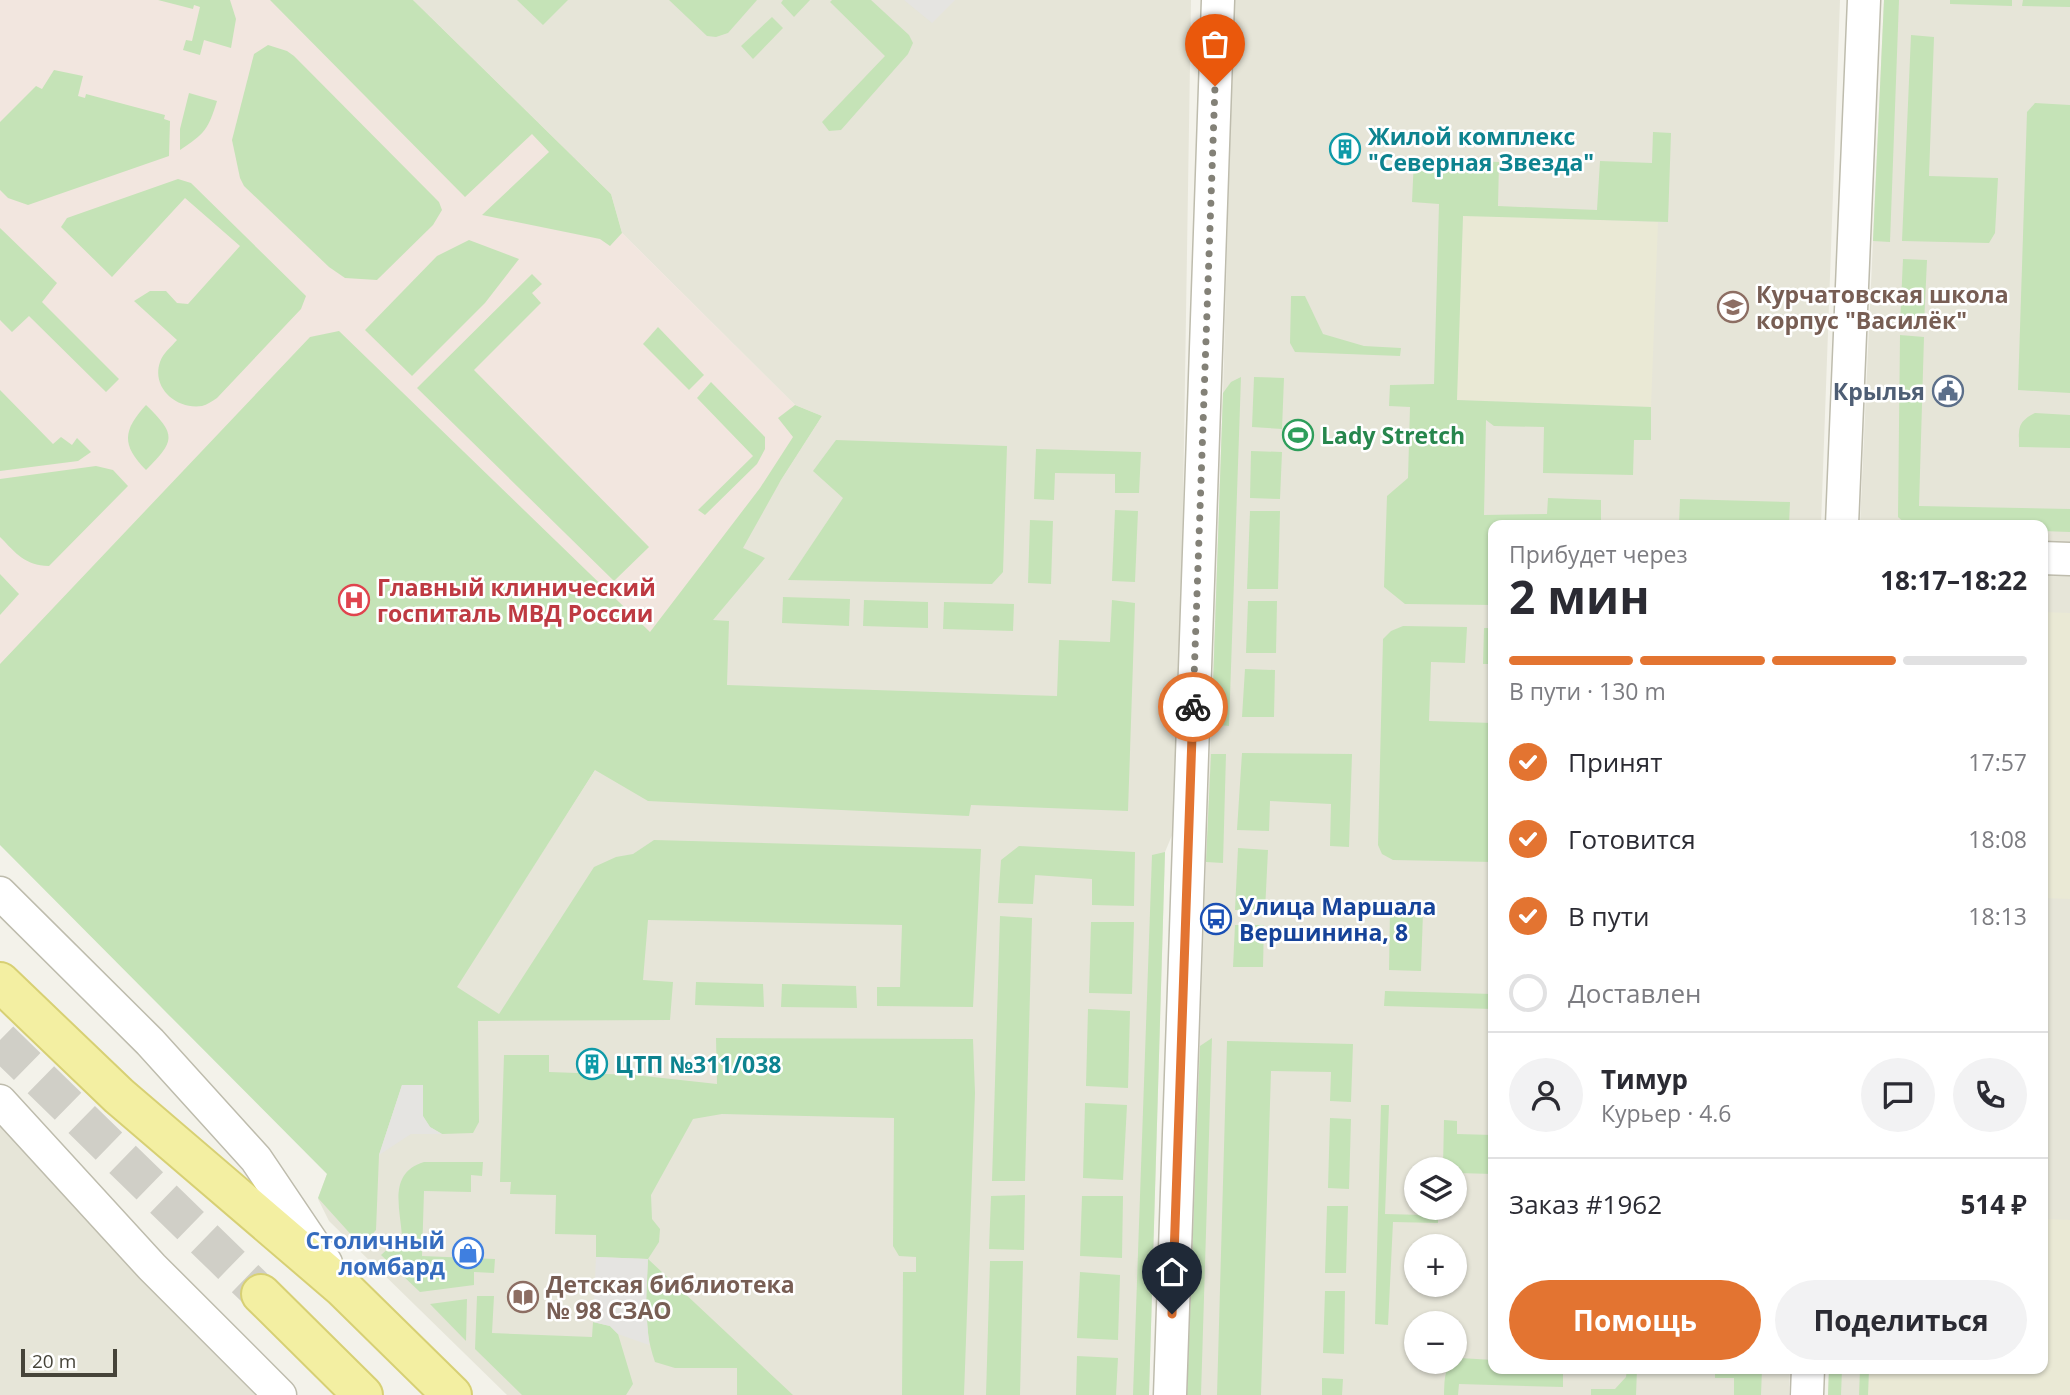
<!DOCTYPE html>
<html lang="ru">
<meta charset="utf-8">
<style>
body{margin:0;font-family:"Open Sans",sans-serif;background:#f2f2f3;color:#2b2b33;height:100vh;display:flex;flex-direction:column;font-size:26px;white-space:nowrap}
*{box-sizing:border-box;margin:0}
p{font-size:23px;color:#7c7c81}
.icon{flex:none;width:38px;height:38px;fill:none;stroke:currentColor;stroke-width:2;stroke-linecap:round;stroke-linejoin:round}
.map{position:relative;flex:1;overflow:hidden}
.panel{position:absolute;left:1488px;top:520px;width:560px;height:854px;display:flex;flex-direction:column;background:#fff;border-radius:14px;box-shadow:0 2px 5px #0004}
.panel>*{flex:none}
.tools{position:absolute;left:1404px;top:1157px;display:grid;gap:14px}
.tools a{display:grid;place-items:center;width:63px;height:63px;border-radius:50%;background:#fff;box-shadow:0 2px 5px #0004;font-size:35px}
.scale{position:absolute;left:21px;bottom:18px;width:96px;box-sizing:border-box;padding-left:7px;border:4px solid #464439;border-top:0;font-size:19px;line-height:24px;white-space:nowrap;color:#464439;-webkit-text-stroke:5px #fff;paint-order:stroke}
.pin{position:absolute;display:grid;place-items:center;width:60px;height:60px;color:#fff;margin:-72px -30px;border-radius:50% 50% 50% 0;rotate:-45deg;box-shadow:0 0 7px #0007}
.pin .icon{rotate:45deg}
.courier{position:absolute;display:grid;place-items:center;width:70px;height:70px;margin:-35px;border:5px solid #e37431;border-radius:50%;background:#fff;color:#222;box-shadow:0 2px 9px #0007}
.headline em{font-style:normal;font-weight:700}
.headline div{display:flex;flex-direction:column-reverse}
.headline{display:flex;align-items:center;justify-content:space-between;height:119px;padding:0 21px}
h1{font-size:46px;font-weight:700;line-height:52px}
.bar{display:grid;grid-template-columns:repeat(4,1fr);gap:10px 7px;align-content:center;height:84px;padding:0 21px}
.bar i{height:9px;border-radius:5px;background:#e1e1e2}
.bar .selected{background:#e37431}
.bar p{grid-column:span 4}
.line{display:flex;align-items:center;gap:18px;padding:0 21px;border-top:2px solid #e1e1e2}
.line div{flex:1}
.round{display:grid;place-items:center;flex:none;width:74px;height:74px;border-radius:37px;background:#f2f2f3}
ol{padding:0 21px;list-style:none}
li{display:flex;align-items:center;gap:21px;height:77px}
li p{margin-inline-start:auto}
li .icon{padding:7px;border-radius:50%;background:#e37431;color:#fff;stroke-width:4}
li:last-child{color:#7c7c81}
li i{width:38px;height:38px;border:4px solid #e1e1e2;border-radius:50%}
.cta{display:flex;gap:14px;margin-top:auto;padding:14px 21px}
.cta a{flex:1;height:80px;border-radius:42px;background:#e37431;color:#fff;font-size:28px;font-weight:700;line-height:80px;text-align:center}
.cta a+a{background:#f2f2f3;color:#2b2b33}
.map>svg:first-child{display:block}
</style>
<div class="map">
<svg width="2070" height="1395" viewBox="0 0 2070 1395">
<rect width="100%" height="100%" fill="#f3f2ea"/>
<g fill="#e6e5d8" fill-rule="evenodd">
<polygon points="413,0 1191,0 1178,821 1165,852 1149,1395 507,1395 329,1221 318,1199 327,1174 456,987 822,416 795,405 622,233 611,194"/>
<path d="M1234 0H1840L1821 525H1493V1368L1790 1369 1789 1395H1187L1223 393ZM1416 1169H1454V1208H1416ZM1416 1246H1454V1284H1416ZM1416 1323H1454V1362H1416Z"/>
<polygon points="1884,0 2070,0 2070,1395 1828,1395 1829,1369 2042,1368 2042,525 1860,525"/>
<polygon points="0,1120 263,1395 0,1395"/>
</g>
<g fill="#eae9d5">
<polygon points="1463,215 1658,222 1651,407 1456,400"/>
<polygon points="2042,612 2070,613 2070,899 2042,898"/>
<polygon points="2042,1219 2070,1220 2070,1395 1868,1395 1869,1369 2042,1368"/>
</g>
<polygon fill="#f2e6df" points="0,0 413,0 611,194 622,233 795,405 822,416 456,987 0,845"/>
<g fill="#c5e3b7">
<polygon points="158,0 230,0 236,19 231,48 204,40 200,55 183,50 186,40 192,41 200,7 194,5 193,9"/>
<polygon points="270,0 413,0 611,194 622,233 610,246 600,239 482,215 549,152 532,134 465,197"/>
<polygon points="517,0 568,0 543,25"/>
<polygon points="669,0 757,0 728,33 716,37 707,36"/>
<polygon points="783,0 810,0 794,17 781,3"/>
<polygon points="832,0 871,0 909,35 913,43 908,54 841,130 829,131 822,122 885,56 830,2"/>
<polygon points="1884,0 1899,0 1890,242 1873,241"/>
<polygon points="1950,0 2012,0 2012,6 1950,4"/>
<polygon points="2023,0 2070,0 2070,7 2022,6"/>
<polygon points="772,17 783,28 753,59 741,46"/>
<polygon points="1911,35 1934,37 1929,176 1998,178 1995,233 1989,243 1902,241"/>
<polygon points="268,45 287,51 294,56 439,202 442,210 433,225 377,280 345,278 329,267 244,186 240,178 232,140 254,54"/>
<polygon points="54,70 83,76 78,96 85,98 86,94 165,115 164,119 170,121 169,156 28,205 8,198 0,190 0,122 36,86 42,89"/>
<path d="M189 93 217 101C208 130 205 133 180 150V129Z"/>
<polygon points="2035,103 2070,105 2070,393 2018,390 2027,112"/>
<polygon points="1653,132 1671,133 1668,222 1463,216 1457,400 1651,407 1651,440 1634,440 1633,475 1543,473 1544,427 1494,426 1486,420 1484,515 1547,514 1548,498 1601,500 1601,525 1493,525 1493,605 1405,604 1384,587 1387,496 1408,478 1410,407 1389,406 1390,385 1434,384 1439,204 1412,202 1414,159 1499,162 1498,206 1597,210 1600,161 1652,163"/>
<path d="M178 179 191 183 306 296 301 309 217 398C212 401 207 405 202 406 177 410 151 388 160 362 163 353 171 347 177 340L134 301 150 291H166L177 303 188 304 240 246 185 198 112 277 61 227 67 218Z"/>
<polygon points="0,228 57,283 42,302 119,379 106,392 29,316 12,332 0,320"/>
<polygon points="469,240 519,259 485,303 412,376 365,330 437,256"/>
<polygon points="1903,259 1927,260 1924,325 1900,324"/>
<polygon points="532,274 542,284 532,293 541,303 474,370 649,547 614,581 417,388"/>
<polygon points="1291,296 1305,296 1323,334 1364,346 1401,348 1400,356 1295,352 1290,343"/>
<polygon points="658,327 704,375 689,390 643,344"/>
<polygon points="339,331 650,632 760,488 793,437 778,418 795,405 822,416 781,480 743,548 765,558 713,620 729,621 727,685 1057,696 1059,640 1110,642 1112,600 1135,603 1128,811 971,805 969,816 648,801 595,770 457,987 499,1014 594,867 616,857 633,854 654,840 981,849 973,1007 877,1006 877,987 900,987 902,925 648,920 643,980 673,982 670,1020 478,1021 479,1122 473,1133 442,1134 430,1127 402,1085 379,1155 376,1230 365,1242 355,1239 318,1198 327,1174 0,845 0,664 310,337"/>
<polygon points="1900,335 1924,337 1919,506 2070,509 2070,532 2042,531 2042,525 1907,525 1898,517"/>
<polygon points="1241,377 1229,726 1219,725 1212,714 1223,393 1231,382"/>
<polygon points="1254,377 1284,378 1282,429 1252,427"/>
<polygon points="711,382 765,437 765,449 757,464 705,515 698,510 753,456 697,398"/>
<polygon points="0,390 53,444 61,437 72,445 77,438 91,452 78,461 0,471"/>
<path d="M146 405C177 435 175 441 146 470 121 445 123 430 146 405Z"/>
<path d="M2035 413 2070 415V448L2019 447C2019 428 2017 422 2035 413Z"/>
<polygon points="836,440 1007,446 1003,572 992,584 788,580 843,498 813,471"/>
<polygon points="1036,449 1141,452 1139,493 1115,493 1115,474 1055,473 1054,500 1034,499"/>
<polygon points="1251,451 1282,452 1280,499 1250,498"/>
<path d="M96 466 113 470 128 486 49 566C24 565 17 554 0 537V479Z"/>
<polygon points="1680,499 1790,502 1789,525 1679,525"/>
<polygon points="1115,510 1138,511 1135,582 1112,581"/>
<polygon points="1250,511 1280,511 1278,589 1247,589"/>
<polygon points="1030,520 1053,521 1051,584 1028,583"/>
<polygon points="0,574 19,594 0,615"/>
<polygon points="783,597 850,599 849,626 782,623"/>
<polygon points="864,600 928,602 928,628 863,626"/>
<polygon points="1248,601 1277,601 1276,653 1246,653"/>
<polygon points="944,602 1014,604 1013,631 943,629"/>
<polygon points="1403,626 1467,627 1465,663 1431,662 1429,721 1493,723 1493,862 1393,860 1382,854 1378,845 1383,639 1391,631"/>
<polygon points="1484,628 1493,628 1493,664 1483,664"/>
<polygon points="1245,669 1275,670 1274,717 1242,717"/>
<polygon points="1242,753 1352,754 1349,847 1330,846 1331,804 1270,801 1269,831 1237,830"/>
<polygon points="1211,754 1226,754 1223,863 1206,862"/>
<polygon points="1019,846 1135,852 1134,906 1092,905 1092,879 1035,875 1033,904 998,903 1001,860"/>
<polygon points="1238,848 1268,850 1265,911 1235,910"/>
<polygon points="1165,852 1149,1395 1133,1395 1152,855"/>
<polygon points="1390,911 1423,912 1421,971 1389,970"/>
<polygon points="1000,916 1032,918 1025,1181 992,1181"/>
<polygon points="1091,922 1134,922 1132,994 1089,993"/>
<polygon points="1235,925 1264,925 1263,967 1233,967"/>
<polygon points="696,982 763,984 764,1007 695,1005"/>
<polygon points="782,984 856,986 857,1008 781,1007"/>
<polygon points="1385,991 1493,994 1493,1009 1384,1006"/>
<polygon points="1088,1009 1130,1011 1128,1088 1086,1086"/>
<path d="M716 1038 973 1039 975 1093 964 1395H902L903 1272H916V1257L899 1256 893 1246 894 1118 722 1114 693 1119 651 1195 652 1219 660 1229 659 1242 648 1259 793 1395H737V1368H675L655 1362C643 1329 646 1293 648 1259L596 1257V1235L555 1234 556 1195 510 1194 511 1182H500L504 1055H549V1072L635 1075 717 1084Z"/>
<polygon points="1212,1038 1201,1395 1187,1395 1200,1046"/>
<polygon points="1227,1041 1353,1044 1351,1102 1330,1101 1331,1072 1271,1071 1261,1395 1217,1395"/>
<polygon points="1085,1103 1127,1105 1123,1180 1083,1178"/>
<polygon points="1381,1105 1389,1105 1385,1214 1424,1215 1424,1208 1438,1208 1438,1223 1393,1222 1388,1325 1375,1324"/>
<polygon points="1330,1118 1351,1119 1349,1189 1328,1188"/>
<polygon points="1444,1120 1457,1121 1457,1134 1493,1135 1493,1174 1457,1173 1454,1172 1454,1169 1443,1167"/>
<path d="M424 1162H483L482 1176 471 1175V1192L424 1191 422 1256 495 1259 494 1273 474 1272V1285L420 1292 381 1255 402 1236C400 1207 388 1173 424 1162Z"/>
<polygon points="1025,1195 1024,1250 989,1249 991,1196"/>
<polygon points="1082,1196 1123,1196 1122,1258 1080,1256"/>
<polygon points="1327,1206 1348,1206 1346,1273 1325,1273"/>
<polygon points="990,1261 1023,1261 1020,1395 986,1395"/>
<polygon points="1080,1272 1120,1275 1118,1340 1077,1338"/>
<polygon points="1325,1291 1345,1291 1344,1354 1323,1353"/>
<polygon points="477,1296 494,1296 492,1333 592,1337 593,1322 610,1326 618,1334 633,1384 626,1395 522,1395 475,1349"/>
<polygon points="467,1299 466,1341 430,1304"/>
<polygon points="1077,1356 1118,1358 1116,1395 1076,1395"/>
<path d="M1460 1358 1493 1360V1368L1563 1369V1387L1459 1384 1458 1395H1444C1445 1377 1443 1367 1460 1358Z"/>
<polygon points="1627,1369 1637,1369 1636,1395 1591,1395 1591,1389 1615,1389 1626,1377"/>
<polygon points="1715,1369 1762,1369 1761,1395 1734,1395 1734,1378 1715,1378"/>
<polygon points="1829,1369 1842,1369 1841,1395 1828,1395"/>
<polygon points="1860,1369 1869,1369 1868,1395 1859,1395"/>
<polygon points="1322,1378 1343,1379 1342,1395 1322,1395"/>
</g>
<g fill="#e5e4e1">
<polygon points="904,0 955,0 932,23"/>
<polygon points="402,1085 423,1085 423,1116 430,1127 442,1134 411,1134 379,1155"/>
<polygon points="596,1257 648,1259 646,1306 649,1345 618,1334 610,1326 593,1322"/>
</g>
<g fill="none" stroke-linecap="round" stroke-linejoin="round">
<polyline stroke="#d0cfc7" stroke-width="38" stroke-dasharray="38 19" stroke-linecap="butt" points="0,1040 261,1294"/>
<g stroke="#bebcad" stroke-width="35">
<g id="minor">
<polyline points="1842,525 1864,0"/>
<polyline points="2042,558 2070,559"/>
<polyline points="0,893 150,1042 256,1159 326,1263"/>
<polyline points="0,1101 152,1267 280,1395"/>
<polyline points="1170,1395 1218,0"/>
<polyline points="1807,1395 1808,1368"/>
</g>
</g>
<g stroke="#d7d074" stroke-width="42">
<g id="major">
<polyline points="0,982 119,1096 342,1287 452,1395"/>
<polyline points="261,1294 363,1395"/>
</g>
</g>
<use href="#minor" stroke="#fff" stroke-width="32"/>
<use href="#major" stroke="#f3efa2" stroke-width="38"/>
</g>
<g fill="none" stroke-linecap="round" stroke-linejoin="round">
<polyline stroke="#838177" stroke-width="7" stroke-dasharray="0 12.6" points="1193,707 1215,86"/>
<polyline stroke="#e37431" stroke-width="9" points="1172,1314 1193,707"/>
</g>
<defs>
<g id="building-ring" transform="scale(1.575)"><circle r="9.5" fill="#fff" stroke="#0f9aa8" stroke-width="1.5"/><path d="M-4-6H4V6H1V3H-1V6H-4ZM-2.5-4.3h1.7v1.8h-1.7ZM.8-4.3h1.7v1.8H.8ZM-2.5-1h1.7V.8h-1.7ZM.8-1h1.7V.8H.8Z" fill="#0f9aa8"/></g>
<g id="school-ring" transform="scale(1.575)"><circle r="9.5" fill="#fff" stroke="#8d6e63" stroke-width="1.5"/><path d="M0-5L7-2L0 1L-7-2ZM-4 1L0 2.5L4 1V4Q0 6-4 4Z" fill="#8d6e63"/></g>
<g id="civic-ring" transform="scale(1.575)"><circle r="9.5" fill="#fff" stroke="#5c6f8a" stroke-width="1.5"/><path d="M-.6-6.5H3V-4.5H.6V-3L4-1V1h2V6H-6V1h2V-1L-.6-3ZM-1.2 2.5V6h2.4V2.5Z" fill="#5c6f8a"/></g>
<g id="stadium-ring" transform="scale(1.575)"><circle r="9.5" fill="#fff" stroke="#2e9e5b" stroke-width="1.5"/><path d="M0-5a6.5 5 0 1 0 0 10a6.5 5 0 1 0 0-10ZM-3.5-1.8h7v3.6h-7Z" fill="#2e9e5b"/></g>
<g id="hospital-ring" transform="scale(1.575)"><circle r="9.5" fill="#fff" stroke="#e0444e" stroke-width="1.5"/><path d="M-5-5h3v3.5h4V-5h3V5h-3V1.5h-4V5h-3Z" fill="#e0444e"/></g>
<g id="bus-ring" transform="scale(1.575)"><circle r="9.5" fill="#fff" stroke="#1a4fb4" stroke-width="1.5"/><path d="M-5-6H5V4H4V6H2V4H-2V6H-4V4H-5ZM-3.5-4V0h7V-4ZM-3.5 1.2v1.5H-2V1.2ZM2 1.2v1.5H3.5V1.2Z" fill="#1a4fb4"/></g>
<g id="shop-ring" transform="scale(1.575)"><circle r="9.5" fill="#fff" stroke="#3f7fe0" stroke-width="1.5"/><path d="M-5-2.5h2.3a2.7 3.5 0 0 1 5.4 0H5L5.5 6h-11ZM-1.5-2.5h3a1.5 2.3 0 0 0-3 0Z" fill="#3f7fe0"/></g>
<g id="library-ring" transform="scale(1.575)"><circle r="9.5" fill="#fff" stroke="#8d6e63" stroke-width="1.5"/><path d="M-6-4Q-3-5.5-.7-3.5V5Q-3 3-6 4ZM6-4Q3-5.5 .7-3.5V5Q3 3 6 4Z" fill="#8d6e63"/></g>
</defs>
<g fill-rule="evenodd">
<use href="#building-ring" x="1345" y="149"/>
<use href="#school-ring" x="1733" y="307"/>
<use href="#civic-ring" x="1948" y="391"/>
<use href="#stadium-ring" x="1298" y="435"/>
<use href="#hospital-ring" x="354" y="600"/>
<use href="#bus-ring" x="1216" y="919"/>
<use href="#building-ring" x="592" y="1064"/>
<use href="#shop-ring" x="468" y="1253"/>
<use href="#library-ring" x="523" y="1297"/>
</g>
<g text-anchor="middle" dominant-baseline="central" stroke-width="5" stroke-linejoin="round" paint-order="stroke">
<g font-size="23" font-weight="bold" fill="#0d838f" stroke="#fff" text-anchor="start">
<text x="1368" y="136">Жилой комплекс<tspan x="1368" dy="26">"Северная Звезда"</tspan></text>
<text x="615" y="1064">ЦТП №311/038</text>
</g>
<g font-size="23" font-weight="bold" fill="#785e54" stroke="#fff" text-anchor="start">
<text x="1756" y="294">Курчатовская школа<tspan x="1756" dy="26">корпус "Василёк"</tspan></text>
<text x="546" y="1284">Детская библиотека<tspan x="546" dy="26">№ 98 СЗАО</tspan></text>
</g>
<g font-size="23" font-weight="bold" fill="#4e5e75" stroke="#fff" text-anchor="end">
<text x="1925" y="391">Крылья</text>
</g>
<g font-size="23" font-weight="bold" fill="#27864d" stroke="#fff" text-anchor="start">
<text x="1321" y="435">Lady Stretch</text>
</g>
<g font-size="23" font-weight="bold" fill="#be3a42" stroke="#fff" text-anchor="start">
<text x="377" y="587">Главный клинический<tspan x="377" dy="26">госпиталь МВД России</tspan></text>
</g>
<g font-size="23" font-weight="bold" fill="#164399" stroke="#fff" text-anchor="start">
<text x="1239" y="906">Улица Маршала<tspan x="1239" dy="26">Вершинина, 8</tspan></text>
</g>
<g font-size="23" font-weight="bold" fill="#366cbe" stroke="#fff" text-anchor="end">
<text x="445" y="1240">Столичный<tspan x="445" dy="26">ломбард</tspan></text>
</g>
</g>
</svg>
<div class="tools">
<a><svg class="icon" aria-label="layers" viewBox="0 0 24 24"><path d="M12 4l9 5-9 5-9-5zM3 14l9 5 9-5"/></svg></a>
<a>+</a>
<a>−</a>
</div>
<div class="scale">20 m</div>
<div class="pin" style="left:1215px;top:86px;background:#ea580c"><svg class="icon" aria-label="bag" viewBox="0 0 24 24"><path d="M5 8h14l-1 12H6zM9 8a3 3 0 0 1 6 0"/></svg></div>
<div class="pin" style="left:1172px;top:1314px;background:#1f2937"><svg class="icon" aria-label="home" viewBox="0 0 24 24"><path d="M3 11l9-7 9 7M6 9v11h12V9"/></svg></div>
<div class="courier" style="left:1193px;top:707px"><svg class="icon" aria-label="bike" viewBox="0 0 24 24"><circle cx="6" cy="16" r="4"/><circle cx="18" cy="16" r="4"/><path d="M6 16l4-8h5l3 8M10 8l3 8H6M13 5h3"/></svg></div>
<section class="panel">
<div class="headline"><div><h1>2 мин</h1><p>Прибудет через</p></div><em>18:17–18:22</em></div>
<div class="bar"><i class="selected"></i><i class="selected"></i><i class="selected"></i><i></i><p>В пути · 130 m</p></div>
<ol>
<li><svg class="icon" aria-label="check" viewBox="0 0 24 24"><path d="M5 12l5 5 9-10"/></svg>Принят<p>17:57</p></li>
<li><svg class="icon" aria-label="check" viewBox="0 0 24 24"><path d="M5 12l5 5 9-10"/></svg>Готовится<p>18:08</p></li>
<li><svg class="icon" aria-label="check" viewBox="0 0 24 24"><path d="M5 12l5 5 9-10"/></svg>В пути<p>18:13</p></li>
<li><i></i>Доставлен</li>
</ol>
<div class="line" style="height:126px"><a class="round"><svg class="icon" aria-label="person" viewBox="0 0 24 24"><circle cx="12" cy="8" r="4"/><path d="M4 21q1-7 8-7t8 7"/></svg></a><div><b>Тимур</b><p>Курьер · 4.6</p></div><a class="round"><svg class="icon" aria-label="chat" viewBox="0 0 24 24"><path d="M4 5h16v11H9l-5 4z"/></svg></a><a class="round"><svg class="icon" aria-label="phone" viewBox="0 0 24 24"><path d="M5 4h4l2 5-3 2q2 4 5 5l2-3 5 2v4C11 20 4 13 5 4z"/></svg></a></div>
<div class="line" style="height:91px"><div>Заказ #1962</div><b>514 ₽</b></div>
<div class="cta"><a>Помощь</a><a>Поделиться</a></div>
</section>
</div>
